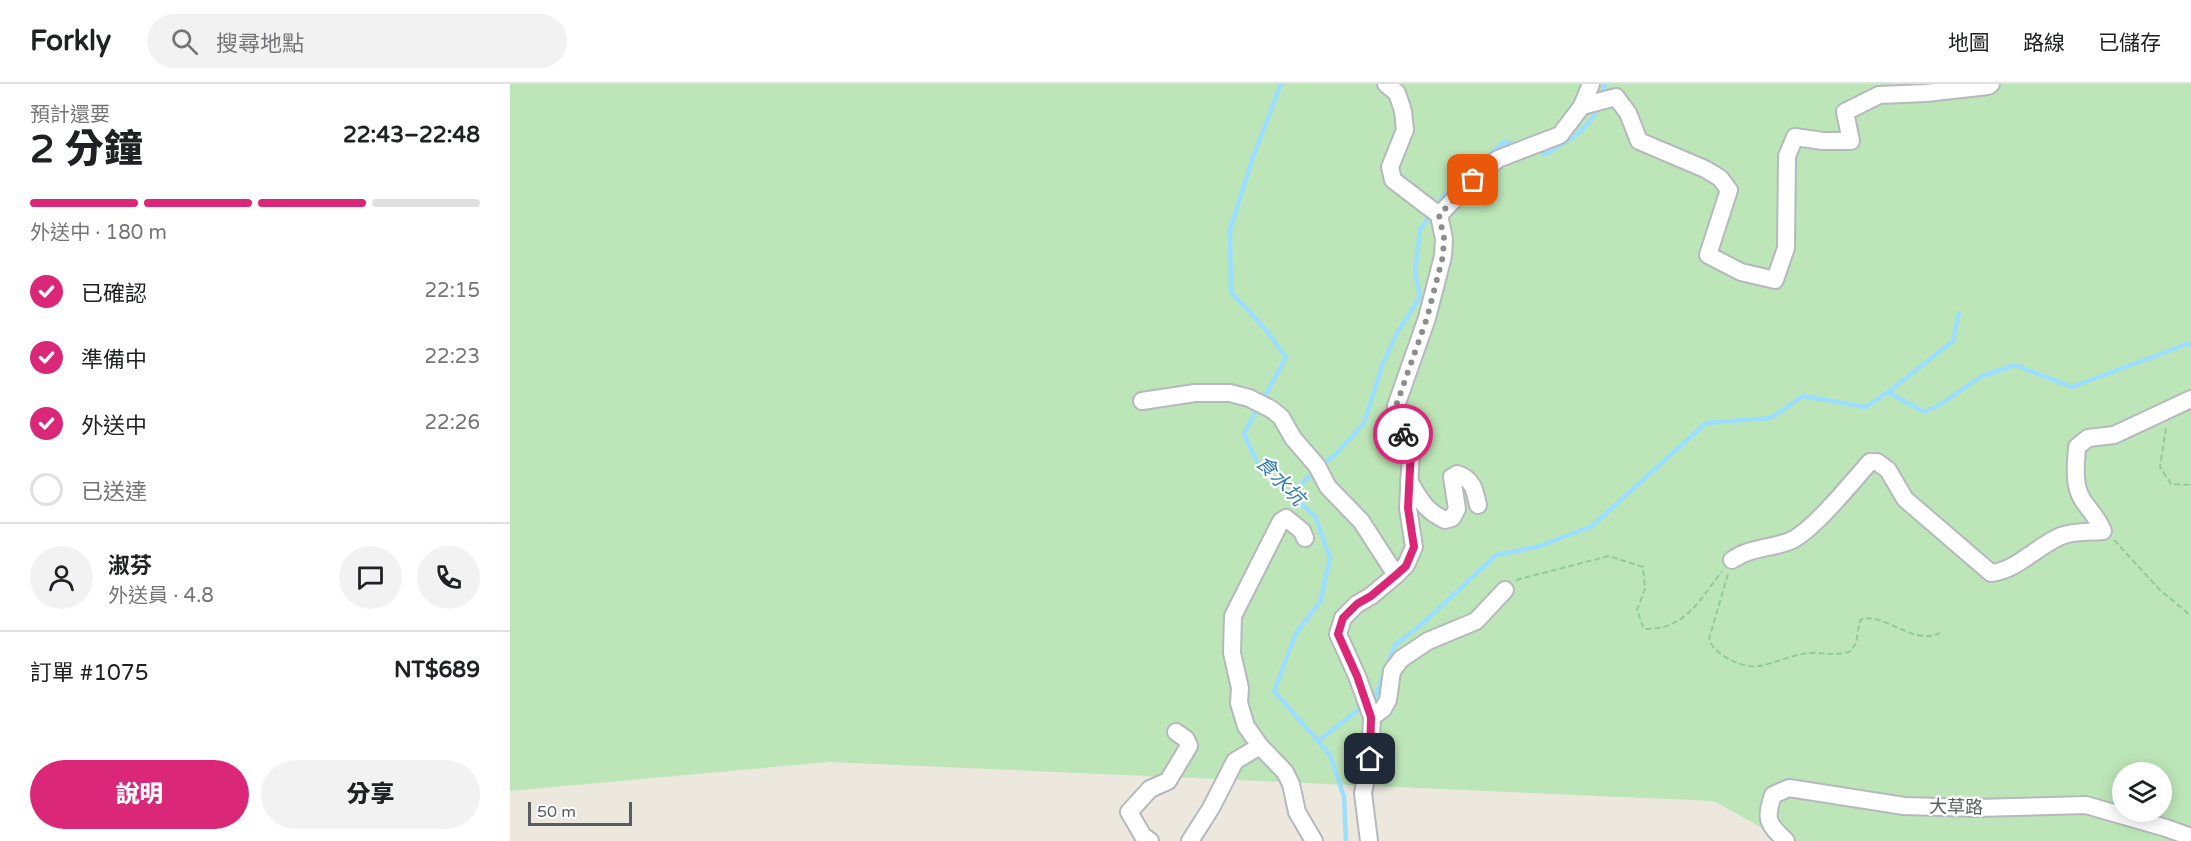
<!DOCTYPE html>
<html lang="zh-TW">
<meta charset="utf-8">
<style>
body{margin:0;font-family:"Varela Round","Noto Sans TC",sans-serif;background:#f2f2f2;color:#202124;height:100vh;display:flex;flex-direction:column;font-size:22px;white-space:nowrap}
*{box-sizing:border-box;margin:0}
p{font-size:20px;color:#757577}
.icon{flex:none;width:33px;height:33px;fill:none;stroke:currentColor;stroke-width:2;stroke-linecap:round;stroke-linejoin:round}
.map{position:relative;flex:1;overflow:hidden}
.details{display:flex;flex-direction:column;background:#fff;width:510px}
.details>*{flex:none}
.fabs{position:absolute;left:1602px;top:678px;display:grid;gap:12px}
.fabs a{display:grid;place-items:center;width:60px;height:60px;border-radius:50%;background:#fff;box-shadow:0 3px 15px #0003;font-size:30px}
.scale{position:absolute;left:18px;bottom:15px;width:104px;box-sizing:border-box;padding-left:6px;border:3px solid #585d61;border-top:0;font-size:16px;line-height:21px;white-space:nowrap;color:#585d61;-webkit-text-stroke:4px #fff;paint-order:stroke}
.pin{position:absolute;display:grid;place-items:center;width:51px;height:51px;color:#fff;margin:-26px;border-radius:12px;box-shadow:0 3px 9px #0006}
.courier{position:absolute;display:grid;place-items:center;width:60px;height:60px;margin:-30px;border:4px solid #db2777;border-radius:50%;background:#fff;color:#222;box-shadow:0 2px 8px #0007}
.head em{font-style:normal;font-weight:800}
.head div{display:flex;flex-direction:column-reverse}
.head{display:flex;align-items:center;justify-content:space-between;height:102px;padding:0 30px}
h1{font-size:39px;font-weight:800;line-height:45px}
.bar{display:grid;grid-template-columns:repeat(4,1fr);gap:9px 6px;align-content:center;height:72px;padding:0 30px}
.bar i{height:8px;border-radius:4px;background:#e0e0e0}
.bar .on{background:#db2777}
.bar p{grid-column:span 4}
.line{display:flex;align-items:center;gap:15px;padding:0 30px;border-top:2px solid #e0e0e0}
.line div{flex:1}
.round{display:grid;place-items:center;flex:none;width:63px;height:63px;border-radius:32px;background:#f2f2f2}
ol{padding:0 30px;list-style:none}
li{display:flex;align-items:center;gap:18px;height:66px}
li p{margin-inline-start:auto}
li .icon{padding:6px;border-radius:50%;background:#db2777;color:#fff;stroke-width:4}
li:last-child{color:#757577}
li i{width:33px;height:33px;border:3px solid #e0e0e0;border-radius:50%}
.primary-button{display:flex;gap:12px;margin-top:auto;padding:12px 30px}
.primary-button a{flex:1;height:69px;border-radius:36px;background:#db2777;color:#fff;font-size:24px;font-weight:800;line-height:69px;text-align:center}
.primary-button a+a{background:#f2f2f2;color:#202124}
header{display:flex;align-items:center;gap:36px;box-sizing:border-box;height:84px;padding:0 30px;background:#fff;border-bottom:2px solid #e0e0e0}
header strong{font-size:28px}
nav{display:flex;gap:33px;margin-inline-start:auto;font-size:21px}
.search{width:420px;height:54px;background:#f2f2f2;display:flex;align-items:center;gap:15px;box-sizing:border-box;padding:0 21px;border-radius:33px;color:#757577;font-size:22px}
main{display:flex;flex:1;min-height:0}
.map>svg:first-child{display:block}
</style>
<header>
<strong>Forkly</strong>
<div class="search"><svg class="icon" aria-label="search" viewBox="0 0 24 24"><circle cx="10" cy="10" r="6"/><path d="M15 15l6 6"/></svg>搜尋地點</div>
<nav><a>地圖</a><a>路線</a><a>已儲存</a></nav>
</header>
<main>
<section class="details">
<div class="head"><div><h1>2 分鐘</h1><p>預計還要</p></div><em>22:43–22:48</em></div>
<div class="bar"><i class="on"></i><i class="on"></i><i class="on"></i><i></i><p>外送中 · 180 m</p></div>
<ol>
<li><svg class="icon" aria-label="check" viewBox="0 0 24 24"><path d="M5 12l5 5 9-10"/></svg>已確認<p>22:15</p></li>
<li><svg class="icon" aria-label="check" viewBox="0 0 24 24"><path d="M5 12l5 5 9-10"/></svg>準備中<p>22:23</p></li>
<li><svg class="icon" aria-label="check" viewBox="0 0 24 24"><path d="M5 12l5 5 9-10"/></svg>外送中<p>22:26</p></li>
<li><i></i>已送達</li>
</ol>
<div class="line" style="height:108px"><a class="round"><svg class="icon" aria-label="person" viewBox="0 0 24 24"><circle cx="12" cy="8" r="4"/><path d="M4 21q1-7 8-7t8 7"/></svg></a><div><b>淑芬</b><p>外送員 · 4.8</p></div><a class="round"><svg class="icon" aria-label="chat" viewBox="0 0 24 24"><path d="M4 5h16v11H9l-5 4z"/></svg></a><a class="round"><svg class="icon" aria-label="phone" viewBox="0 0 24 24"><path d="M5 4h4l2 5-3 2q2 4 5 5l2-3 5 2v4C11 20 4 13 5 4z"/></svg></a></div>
<div class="line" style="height:78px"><div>訂單 #1075</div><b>NT$689</b></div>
<div class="primary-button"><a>說明</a><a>分享</a></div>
</section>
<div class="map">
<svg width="1681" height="757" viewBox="0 0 1681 757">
<rect width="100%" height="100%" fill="#ece8de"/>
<path fill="#bde6b8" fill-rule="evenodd" d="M0 0H1681V757H1275L1204 717 319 678 0 707ZM1612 688H1652V728H1612Z"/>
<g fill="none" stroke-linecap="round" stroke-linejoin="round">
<g stroke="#9cdeff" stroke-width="4.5">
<polyline points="1091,12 1095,0"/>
<path d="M1024 66 1036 70C1056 57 1080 46 1088 23"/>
<polyline points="970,79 994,58 1007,61"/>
<polyline points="926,123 932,114 951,97"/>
<polyline points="1378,308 1443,257 1449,229"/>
<polyline points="753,316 776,273 756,246 721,208 720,146 743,73 771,0"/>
<polyline points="748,323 734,350 748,380 779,410 805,432 820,474 810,518 786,549 764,607 820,671 834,713 836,757"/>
<polyline points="812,381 828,368 854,339 873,279 887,249 910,213 905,188 910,146 921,130"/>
<polyline points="779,410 806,387"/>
<polyline points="860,617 865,613 885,561 912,540 986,471 1030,462 1082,442 1196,339 1261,334 1293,312 1356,323 1378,308 1414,328 1428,322 1472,292 1505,281 1562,303 1677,260 1681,261"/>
<polyline points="808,657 853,622"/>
</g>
<g stroke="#b5b8bd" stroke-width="20">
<g id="minor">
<polyline points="1072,22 1106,13 1118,29 1129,57 1195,85 1210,94 1219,106 1198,171 1231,188 1265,196 1276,164 1277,72 1285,53 1313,57 1341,57 1335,28 1369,11 1416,9 1478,2 1481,0"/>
<polyline points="929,131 963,96 988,75 1050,51 1072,22 1081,0"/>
<polyline points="632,317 685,309 720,309 739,314 761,325 771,333 783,354 807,382 818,403 851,437 886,491"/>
<path d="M899 397C911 416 914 426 935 436L942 434 947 425 942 393 947 390C963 395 965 406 968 421"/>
<polyline points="795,454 792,447 776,434 771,437 723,532 722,569 730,604 729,619 736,642 750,662 775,688 781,700 787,728 804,757"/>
<path d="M1222 476C1240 463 1260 465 1280 457 1302 448 1342 398 1360 378H1367L1378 386 1395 415 1481 489C1506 487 1527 462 1551 452 1563 447 1580 448 1593 447 1588 434 1579 426 1572 415 1563 400 1566 380 1567 363L1578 354 1604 351 1681 315"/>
<polyline points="862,633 847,592 828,550 833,534 847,520 861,512 886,491 896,481 904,463 898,424 901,366 887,339 886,322 917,234 933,172 934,155 929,131 883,96 880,83 895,46 893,27 887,9 876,0"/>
<polyline points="640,757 633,752 619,728 640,705 658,697 679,662 676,655 666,648"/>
<polyline points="680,757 701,724 725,677 750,662"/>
<polyline points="859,757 853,709 860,675 862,633 873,625 878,616 882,587 891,575 918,557 966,537 995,506"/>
<path d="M1276 757C1257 739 1255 736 1263 711L1279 704 1394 722 1467 724 1576 721 1656 744 1681 753"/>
</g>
</g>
<g stroke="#92ca9c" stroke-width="2" stroke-dasharray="6 3" stroke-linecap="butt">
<polyline points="1656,344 1650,383 1661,400 1681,401"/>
<polyline points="1604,456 1649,505 1681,532"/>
<path d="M1218 490 1199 555C1204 571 1233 585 1249 582 1266 579 1283 570 1300 569 1316 568 1324 573 1341 567L1346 559 1350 536C1373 526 1407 566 1433 547"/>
<path d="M1006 496 1099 472 1133 483 1135 505 1127 526 1134 545C1175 546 1189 517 1212 487"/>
</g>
<use href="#minor" stroke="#fff" stroke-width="16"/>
</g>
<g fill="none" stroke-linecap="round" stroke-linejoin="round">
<polyline stroke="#8c8e8d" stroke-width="6" stroke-dasharray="0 10.8" points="893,350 887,339 886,322 917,234 933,172 934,154 929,131 963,96"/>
<polyline stroke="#db2777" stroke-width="8" points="860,675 861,633 847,592 828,550 833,534 847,520 861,512 886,491 896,482 904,463 898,424 901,366 893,350"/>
</g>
<g text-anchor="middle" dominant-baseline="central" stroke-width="4.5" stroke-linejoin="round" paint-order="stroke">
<g font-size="18" fill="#585d61" stroke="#fff">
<text transform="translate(1446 723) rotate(1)">大草路</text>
</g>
<g font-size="20" font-style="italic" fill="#317bae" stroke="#fff">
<text transform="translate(770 397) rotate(46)">食水坑</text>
</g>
</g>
</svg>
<div class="fabs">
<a><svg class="icon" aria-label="layers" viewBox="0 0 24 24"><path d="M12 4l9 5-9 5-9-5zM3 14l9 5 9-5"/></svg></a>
</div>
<div class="scale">50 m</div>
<div class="pin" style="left:963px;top:96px;background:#ea580c"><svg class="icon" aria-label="bag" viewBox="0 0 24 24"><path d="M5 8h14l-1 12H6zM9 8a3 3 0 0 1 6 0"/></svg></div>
<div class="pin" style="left:860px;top:675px;background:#1f2937"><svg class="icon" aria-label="home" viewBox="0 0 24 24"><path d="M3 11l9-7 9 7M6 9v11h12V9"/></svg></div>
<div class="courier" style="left:893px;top:350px"><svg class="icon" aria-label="bike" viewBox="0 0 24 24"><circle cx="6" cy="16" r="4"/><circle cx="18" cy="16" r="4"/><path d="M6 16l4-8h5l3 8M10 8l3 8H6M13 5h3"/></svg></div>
</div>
</main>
